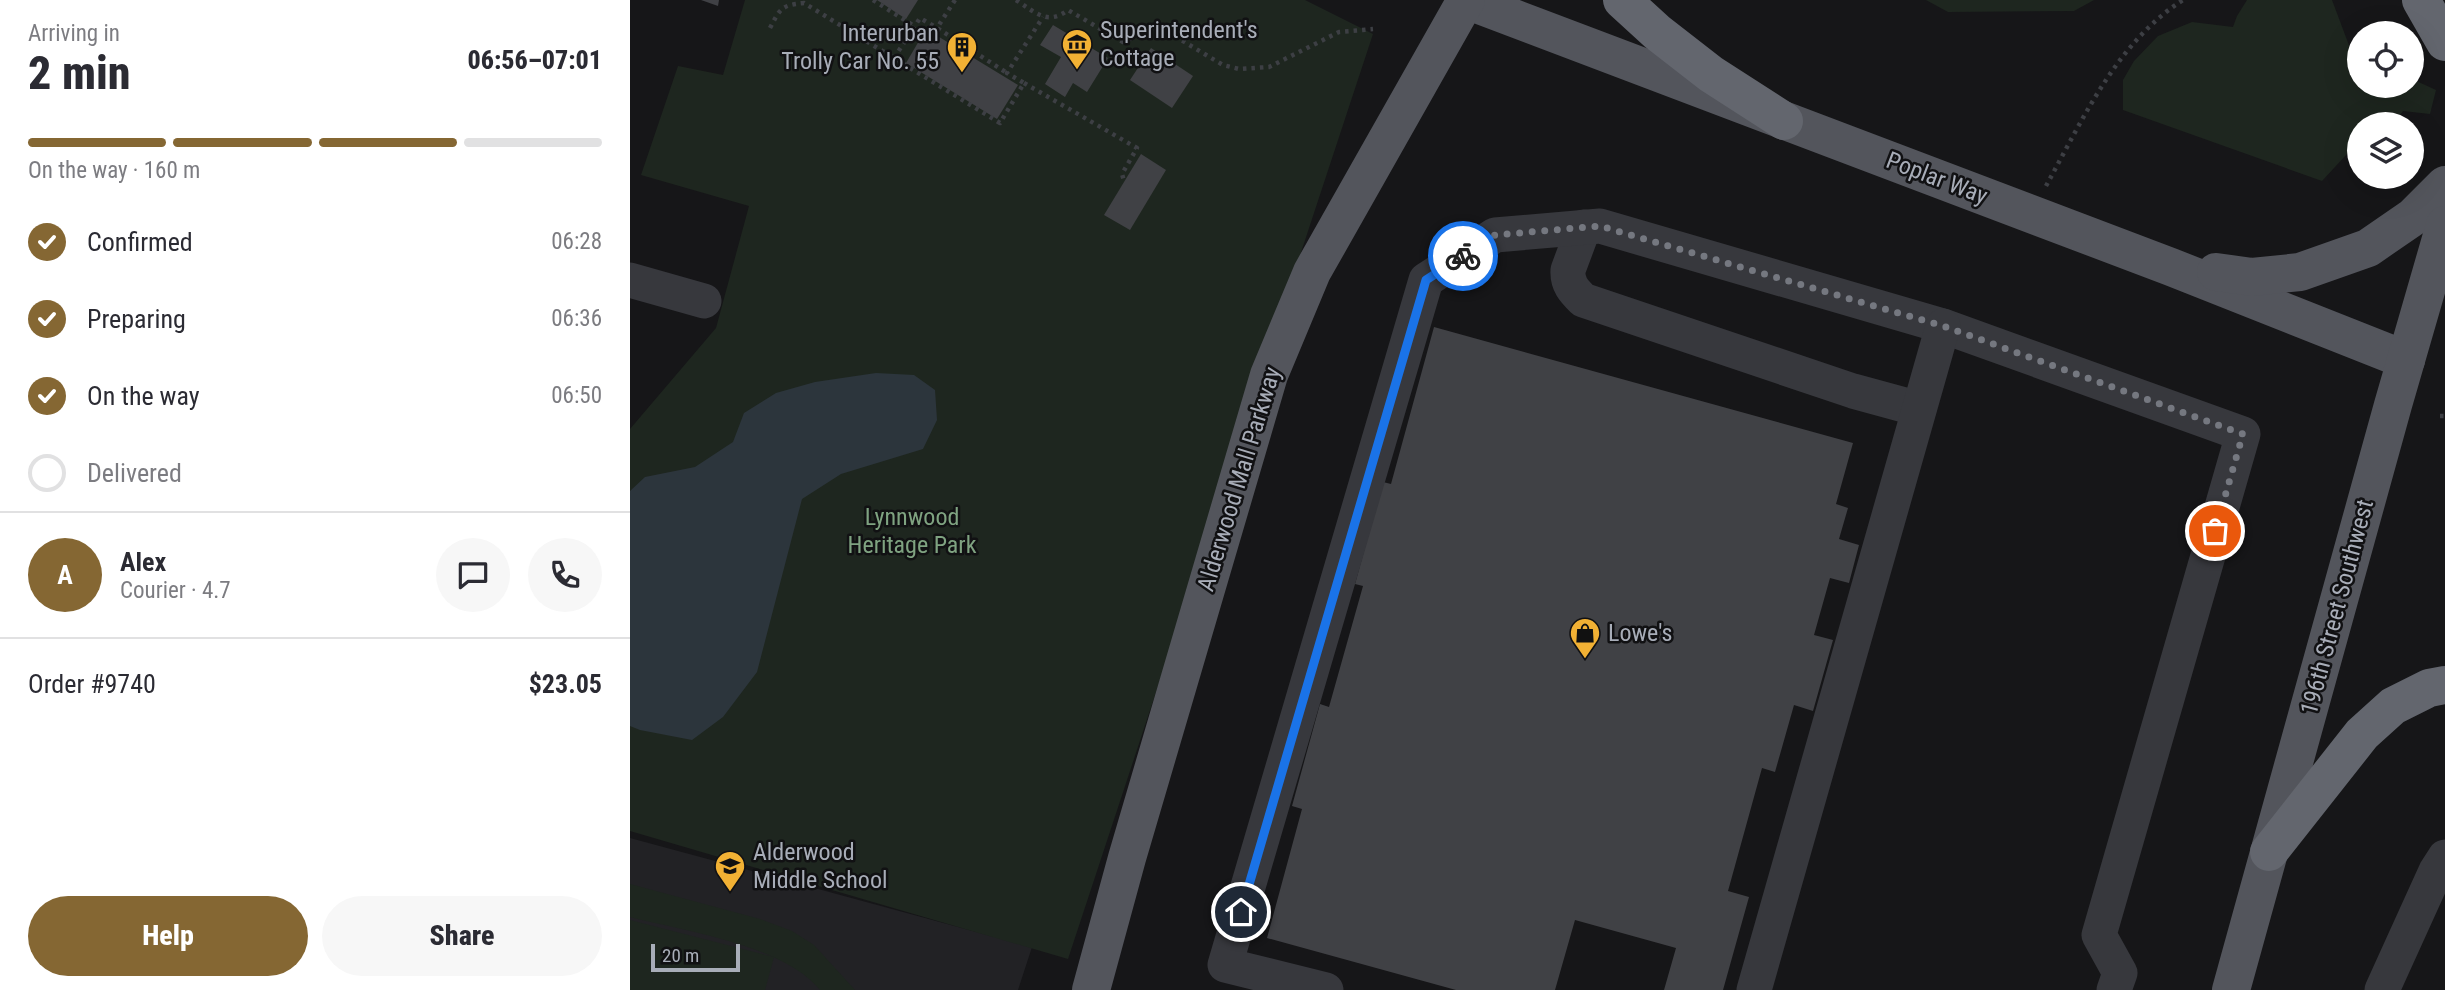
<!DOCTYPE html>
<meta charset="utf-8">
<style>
body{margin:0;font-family:"Roboto Condensed",sans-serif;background:#f7f7f7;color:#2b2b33;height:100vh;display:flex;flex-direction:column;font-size:26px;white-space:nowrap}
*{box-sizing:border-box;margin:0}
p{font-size:23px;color:#7c7c81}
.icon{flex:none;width:38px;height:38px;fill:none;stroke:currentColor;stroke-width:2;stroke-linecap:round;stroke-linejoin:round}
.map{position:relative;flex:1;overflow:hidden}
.side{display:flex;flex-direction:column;background:#fff;width:630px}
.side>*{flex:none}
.tools{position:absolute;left:1717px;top:21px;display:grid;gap:14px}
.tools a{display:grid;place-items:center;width:77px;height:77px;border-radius:50%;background:#fff;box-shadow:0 7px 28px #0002;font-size:35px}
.scale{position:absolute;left:21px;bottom:18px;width:89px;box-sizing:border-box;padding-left:7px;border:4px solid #a8adb8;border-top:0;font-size:19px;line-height:24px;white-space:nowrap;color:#a8adb8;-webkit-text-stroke:5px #111113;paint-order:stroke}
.pin{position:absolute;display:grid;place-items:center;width:60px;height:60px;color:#fff;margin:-30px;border:4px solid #fff;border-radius:50%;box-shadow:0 2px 7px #0007}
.courier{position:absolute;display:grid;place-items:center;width:70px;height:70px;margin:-35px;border:5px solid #1a73e8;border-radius:50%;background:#fff;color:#222;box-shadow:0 2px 9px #0007}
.summary em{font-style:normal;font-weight:800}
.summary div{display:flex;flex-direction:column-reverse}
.summary{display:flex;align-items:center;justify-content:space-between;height:119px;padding:0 28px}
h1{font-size:46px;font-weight:800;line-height:52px}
.bar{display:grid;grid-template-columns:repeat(4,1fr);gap:10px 7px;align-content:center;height:84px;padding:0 28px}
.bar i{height:9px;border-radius:5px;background:#e1e1e2}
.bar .on{background:#856733}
.bar p{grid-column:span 4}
.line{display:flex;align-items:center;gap:18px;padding:0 28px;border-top:2px solid #e1e1e2}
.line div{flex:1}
.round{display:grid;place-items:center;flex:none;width:74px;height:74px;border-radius:37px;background:#f7f7f7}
ol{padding:0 28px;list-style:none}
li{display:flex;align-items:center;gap:21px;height:77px}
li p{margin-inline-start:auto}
li .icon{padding:7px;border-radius:50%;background:#856733;color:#fff;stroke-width:4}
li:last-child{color:#7c7c81}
li i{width:38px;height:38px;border:4px solid #e1e1e2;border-radius:50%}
.button{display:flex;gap:14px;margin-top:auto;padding:14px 28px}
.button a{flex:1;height:80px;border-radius:42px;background:#856733;color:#fff;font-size:28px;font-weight:800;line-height:80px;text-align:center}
.button a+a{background:#f7f7f7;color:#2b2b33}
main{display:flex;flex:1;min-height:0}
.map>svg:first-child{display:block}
</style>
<main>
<section class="side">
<div class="summary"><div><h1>2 min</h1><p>Arriving in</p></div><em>06:56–07:01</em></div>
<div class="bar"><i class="on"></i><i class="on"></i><i class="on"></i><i></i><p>On the way · 160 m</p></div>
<ol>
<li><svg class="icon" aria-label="check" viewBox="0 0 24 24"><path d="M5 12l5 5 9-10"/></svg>Confirmed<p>06:28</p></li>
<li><svg class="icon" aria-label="check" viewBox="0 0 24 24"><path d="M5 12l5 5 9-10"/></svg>Preparing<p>06:36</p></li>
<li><svg class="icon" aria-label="check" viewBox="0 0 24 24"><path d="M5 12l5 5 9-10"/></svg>On the way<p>06:50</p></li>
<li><i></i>Delivered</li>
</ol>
<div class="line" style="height:126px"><b class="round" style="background:#856733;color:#fff">A</b><div><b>Alex</b><p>Courier · 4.7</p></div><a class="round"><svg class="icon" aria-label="chat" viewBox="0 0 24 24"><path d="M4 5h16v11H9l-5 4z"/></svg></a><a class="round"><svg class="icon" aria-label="phone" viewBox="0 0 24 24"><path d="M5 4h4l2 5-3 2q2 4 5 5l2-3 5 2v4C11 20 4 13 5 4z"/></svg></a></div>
<div class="line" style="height:91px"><div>Order #9740</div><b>$23.05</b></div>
<div class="button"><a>Help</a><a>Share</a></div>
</section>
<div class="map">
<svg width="1815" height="990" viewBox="0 0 1815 990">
<rect width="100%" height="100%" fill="#161618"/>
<polygon fill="#222225" points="0,838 402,947 388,990 0,990"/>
<g fill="#1e261f">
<polygon points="115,0 675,0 743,34 438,959 0,831 0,429 86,328 119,206 11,175 48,66 93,75"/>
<polygon points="1296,0 1464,0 1444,11 1318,12"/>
<polygon points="1617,0 1702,0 1720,48 1729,53 1729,86 1782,86 1782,79 1806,90 1800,114 1773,111 1763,124 1729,124 1729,141 1692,181 1493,110 1493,80 1504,61 1528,36 1562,22 1603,27 1607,16"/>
<path d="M0 884 130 919 162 931 184 945 225 990H190C154 945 54 931 0 917Z"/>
<polygon points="0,920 144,957 135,990 0,990"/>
</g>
<polygon fill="#2c353c" points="246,373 284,375 305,390 307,420 293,449 211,474 172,499 127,672 93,717 62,740 10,730 0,726 0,491 15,477 65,467 103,442 114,413 146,393 185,382"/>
<g fill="#404145">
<polygon points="71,0 89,0 88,6"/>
<polygon points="247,0 288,0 276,19"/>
<polygon points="423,25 478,58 457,92 443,83 435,97 415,84 431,57 410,45"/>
<polygon points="296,29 388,85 367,119 276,63"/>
<polygon points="521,48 563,76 542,108 500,80"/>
<polygon points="511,154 536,170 500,230 474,215"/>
<polygon points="804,327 1223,443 1206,504 1218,508 1209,539 1229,545 1219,583 1200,578 1184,635 1203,640 1183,711 1164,705 1145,772 1132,768 1098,891 1119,897 1093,990 1034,990 1046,948 945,920 925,990 826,990 637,938 672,809 662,806 690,704 699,707 733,586 725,584 753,482 761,484"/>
</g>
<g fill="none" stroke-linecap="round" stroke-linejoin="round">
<g stroke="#3d3f44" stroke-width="4.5" stroke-dasharray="3.5 5" stroke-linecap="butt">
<polyline points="243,0 284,26"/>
<polyline points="325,0 307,28 377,73"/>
<path d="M386 0C405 12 417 26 438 10L493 42 523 28 541 34 593 65 609 69 639 67 709 32 743 29"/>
<path d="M140 28C150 9 151 5 174 3L370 123 394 83 377 73 413 17"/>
<polyline points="264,58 290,18 307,28"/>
<polyline points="394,83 507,148 492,174 494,181"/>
<path d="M1416 186C1453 119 1487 42 1553 0"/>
<polyline points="1810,416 1814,416 1815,413"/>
</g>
<g stroke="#37383d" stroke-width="35">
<path d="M954 227 938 270C937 284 944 291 953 300L1223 391 1289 409"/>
<polyline points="0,280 74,301"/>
<polyline points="696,990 595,965 796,280 865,235 970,226 1313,326 1613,434 1469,935 1490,973 1484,990"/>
<polyline points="1124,990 1313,326"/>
<polyline points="1752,990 1806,871 1815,857"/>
</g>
<g stroke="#53555c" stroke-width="38">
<polyline points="836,0 1541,267 1776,360"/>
<polyline points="1586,272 1622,277 1670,272 1738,248 1783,217 1815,185"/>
<polyline points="461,990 497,858 639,375 682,272 836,0"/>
<polyline points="1601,990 1763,405 1815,225"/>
</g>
<g stroke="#63666e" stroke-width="38">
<polyline points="992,0 1027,32 1081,74 1154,121"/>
<polyline points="1791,0 1815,42"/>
<polyline points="1639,852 1732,734 1763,706 1799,688 1815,685"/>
</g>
</g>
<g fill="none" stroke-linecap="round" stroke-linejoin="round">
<polyline stroke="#757880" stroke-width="7" stroke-dasharray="0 12.6" points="833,256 865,235 970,226 1313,326 1613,434 1585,531"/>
<polyline stroke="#1a73e8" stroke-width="9" points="611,912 796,280 833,256"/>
</g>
<defs>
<g id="museum-pin" transform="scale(1.575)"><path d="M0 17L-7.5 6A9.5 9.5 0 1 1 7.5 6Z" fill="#f2b134" stroke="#111113"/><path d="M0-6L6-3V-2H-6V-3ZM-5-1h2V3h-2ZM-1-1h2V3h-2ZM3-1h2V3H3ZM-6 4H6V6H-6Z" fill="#111"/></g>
<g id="building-pin" transform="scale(1.575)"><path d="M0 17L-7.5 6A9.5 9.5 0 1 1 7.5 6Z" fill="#f2b134" stroke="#111113"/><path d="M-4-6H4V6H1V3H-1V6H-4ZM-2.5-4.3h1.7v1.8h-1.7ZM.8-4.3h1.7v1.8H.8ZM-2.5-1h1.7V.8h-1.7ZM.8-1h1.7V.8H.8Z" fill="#111"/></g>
<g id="shop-pin" transform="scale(1.575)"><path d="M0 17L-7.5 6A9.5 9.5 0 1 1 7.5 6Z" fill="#f2b134" stroke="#111113"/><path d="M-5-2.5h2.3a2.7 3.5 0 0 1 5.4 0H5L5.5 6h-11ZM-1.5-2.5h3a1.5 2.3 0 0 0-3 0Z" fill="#111"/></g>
<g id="school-pin" transform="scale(1.575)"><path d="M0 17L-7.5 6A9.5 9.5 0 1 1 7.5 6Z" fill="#f2b134" stroke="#111113"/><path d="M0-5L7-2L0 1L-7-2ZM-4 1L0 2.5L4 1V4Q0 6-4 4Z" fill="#111"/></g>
</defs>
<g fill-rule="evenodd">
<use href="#museum-pin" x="447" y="44"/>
<use href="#building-pin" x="332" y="47"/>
<use href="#shop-pin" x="955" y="633"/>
<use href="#school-pin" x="100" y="866"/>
</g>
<g text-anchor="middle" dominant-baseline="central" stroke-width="5" stroke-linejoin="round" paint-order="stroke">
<g font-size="24" fill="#a8adb8" stroke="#111113" text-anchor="start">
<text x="470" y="30">Superintendent's<tspan x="470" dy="28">Cottage</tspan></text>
<text x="309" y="33" text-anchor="end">Interurban<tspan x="309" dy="28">Trolly Car No. 55</tspan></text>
<text x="978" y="633">Lowe's</text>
<text x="123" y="852">Alderwood<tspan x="123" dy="28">Middle School</tspan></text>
</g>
<g font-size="24" fill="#a8adb8" stroke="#111113">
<text transform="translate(1307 178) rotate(21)">Poplar Way</text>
<text transform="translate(609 479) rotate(-73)">Alderwood Mall Parkway</text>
<text transform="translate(1707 607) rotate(-75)">196th Street Southwest</text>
</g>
<g font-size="24" fill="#7fa381" stroke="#111113">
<text x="282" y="517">Lynnwood<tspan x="282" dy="28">Heritage Park</tspan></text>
</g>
</g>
</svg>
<div class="tools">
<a><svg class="icon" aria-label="locate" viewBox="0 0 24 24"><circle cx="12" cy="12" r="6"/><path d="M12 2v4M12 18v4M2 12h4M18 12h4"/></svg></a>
<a><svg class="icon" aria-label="layers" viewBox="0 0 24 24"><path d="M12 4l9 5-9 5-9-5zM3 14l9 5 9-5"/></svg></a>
</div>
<div class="scale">20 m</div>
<div class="pin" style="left:1585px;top:531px;background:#ea580c"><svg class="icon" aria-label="bag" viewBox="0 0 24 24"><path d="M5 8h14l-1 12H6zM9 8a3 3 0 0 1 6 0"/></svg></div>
<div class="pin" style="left:611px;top:912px;background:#1f2937"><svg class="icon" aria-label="home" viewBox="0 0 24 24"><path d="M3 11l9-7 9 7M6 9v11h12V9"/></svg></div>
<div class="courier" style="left:833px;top:256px"><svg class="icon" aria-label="bike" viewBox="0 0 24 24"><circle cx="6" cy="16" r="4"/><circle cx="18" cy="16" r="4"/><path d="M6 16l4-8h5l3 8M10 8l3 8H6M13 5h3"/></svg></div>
</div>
</main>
